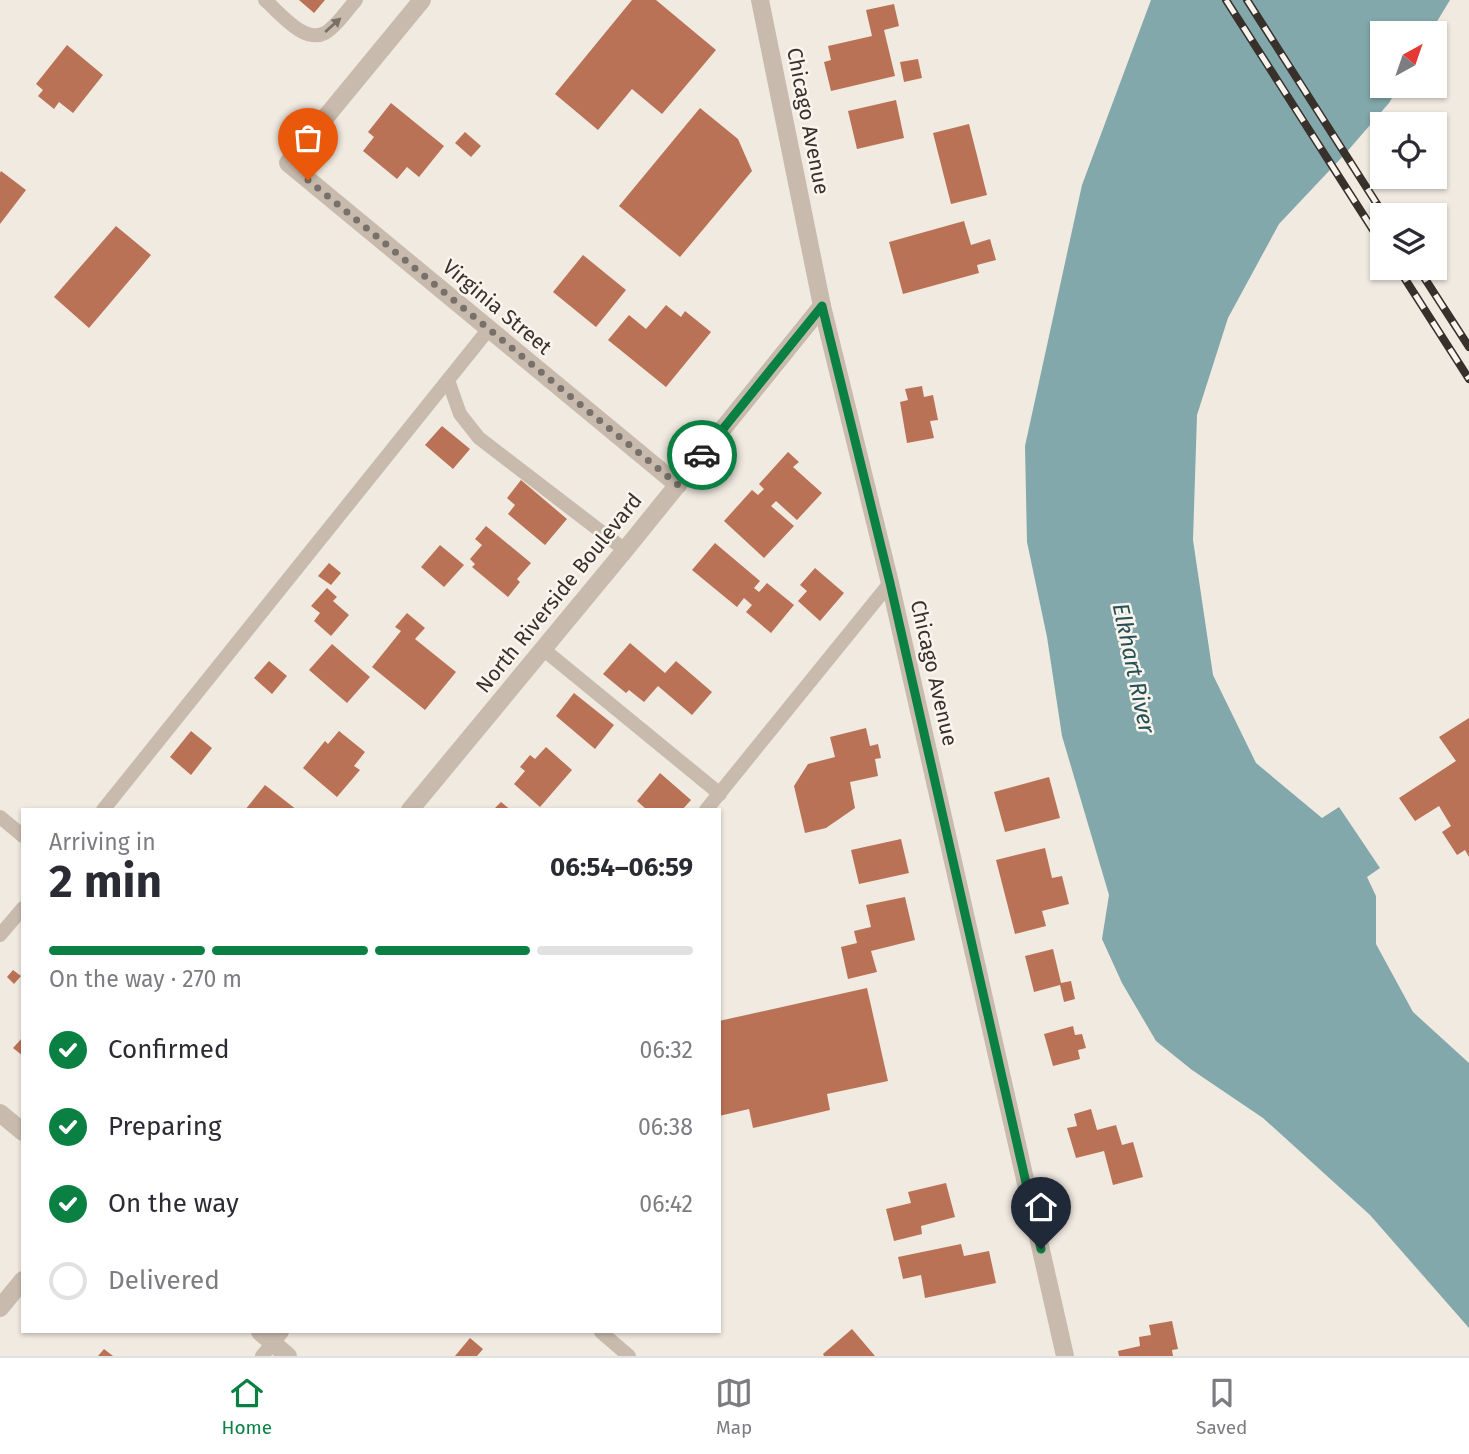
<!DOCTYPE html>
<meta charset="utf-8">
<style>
body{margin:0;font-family:"Fira Sans",sans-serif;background:#f7f7f7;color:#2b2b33;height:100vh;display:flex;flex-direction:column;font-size:26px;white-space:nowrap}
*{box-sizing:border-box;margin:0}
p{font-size:23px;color:#7c7c81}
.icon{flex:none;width:38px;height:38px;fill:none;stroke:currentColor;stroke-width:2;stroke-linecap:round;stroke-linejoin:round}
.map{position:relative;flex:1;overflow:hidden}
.panel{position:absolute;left:21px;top:808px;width:700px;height:525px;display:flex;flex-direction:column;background:#fff;border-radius:0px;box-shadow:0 2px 5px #0004}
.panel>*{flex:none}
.needle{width:46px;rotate:40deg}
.buttons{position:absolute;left:1370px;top:21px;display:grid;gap:14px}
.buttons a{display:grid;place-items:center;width:77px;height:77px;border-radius:0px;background:#fff;box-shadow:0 2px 5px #0004;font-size:35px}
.pin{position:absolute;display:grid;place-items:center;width:60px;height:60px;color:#fff;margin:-72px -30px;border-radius:50% 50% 50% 0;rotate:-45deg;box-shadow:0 0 7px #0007}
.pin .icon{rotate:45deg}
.courier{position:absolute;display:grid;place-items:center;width:70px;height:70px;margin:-35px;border:5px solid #0b8043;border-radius:50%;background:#fff;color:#222;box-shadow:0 2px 9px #0007}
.overview em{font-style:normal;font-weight:700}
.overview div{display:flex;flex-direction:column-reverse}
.overview{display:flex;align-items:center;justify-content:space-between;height:119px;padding:0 28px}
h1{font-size:46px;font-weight:700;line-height:52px}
.bar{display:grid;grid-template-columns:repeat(4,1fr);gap:10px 7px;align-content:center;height:84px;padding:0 28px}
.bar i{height:9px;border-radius:5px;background:#e1e1e2}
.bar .selected{background:#0b8043}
.bar p{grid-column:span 4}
ol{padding:0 28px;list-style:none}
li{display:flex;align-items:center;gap:21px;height:77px}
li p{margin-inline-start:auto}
li .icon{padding:7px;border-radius:50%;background:#0b8043;color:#fff;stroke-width:4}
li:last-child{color:#7c7c81}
li i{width:38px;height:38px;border:4px solid #e1e1e2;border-radius:50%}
.menu{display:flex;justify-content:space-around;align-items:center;height:98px;border-top:2px solid #e1e1e2;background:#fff;font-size:19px;color:#7c7c81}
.menu a{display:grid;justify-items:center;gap:4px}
.menu .selected{color:#0b8043}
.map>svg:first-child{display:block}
</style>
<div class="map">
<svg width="1469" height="1356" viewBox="0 0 1469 1356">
<rect width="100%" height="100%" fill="#f1eae1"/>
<polygon fill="#82a8ab" points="1151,0 1450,0 1430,33 1382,33 1382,86 1399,86 1389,103 1345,154 1279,224 1228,318 1197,415 1193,540 1213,675 1256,763 1322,818 1339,807 1380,868 1367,877 1376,896 1376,944 1413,1012 1469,1063 1469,1328 1370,1215 1263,1118 1192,1070 1156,1041 1122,983 1102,939 1109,895 1062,736 1047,637 1027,542 1025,446 1082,185"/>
<g fill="#ba7256">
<polygon points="299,0 325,0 314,13"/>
<polygon points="632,0 656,0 716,50 662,114 632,89 598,130 555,94"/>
<polygon points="894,4 899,26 884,30 895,76 831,91 824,62 831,60 828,46 872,36 866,10"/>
<polygon points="67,45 103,75 73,113 59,102 54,109 38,96 43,90 36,84"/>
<polygon points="918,59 922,78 904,82 900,62"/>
<polygon points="896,100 904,138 857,149 848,111"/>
<polygon points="391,103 444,146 419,177 407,167 397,179 363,151 374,137 368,132"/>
<polygon points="700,108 738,139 752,171 680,257 619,206"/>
<polygon points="969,124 987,195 951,204 933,133"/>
<polygon points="465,132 481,146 471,157 455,143"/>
<polygon points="1,171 26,190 0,224 0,173"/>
<polygon points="964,221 971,245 990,239 996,260 977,265 979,273 903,294 889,242"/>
<polygon points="116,226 151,255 89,328 54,297"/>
<polygon points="583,255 626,290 596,327 553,292"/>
<polygon points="666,305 681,317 685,311 711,332 666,387 608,340 629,315 646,329"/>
<polygon points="922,386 924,397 933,395 938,420 930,421 934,438 907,443 900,402 908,400 905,389"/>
<polygon points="442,426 470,449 453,469 425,445"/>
<polygon points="788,452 799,462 793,467 822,493 797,520 776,501 771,506 794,526 764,558 724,521 752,490 758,495 764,489 759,484"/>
<polygon points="521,480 567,519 545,545 508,514 515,505 507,498"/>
<polygon points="486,526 531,563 517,579 520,582 508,597 472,567 475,564 470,559 482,545 475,539"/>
<polygon points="715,543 760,581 754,588 759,592 767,583 794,605 771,633 746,612 752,605 744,598 737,607 692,570"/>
<polygon points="440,545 464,565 444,587 421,567"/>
<polygon points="329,563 341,573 331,585 318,576"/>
<polygon points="815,568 844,593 820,621 798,601 807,591 800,585"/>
<polygon points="327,588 337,597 333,601 349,615 331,636 314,621 320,613 311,606"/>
<polygon points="407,613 425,628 415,639 456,672 425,710 372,667 401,631 395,627"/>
<polygon points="630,643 665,673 676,661 712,692 692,715 658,686 644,702 629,690 626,693 603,674"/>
<polygon points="332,644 370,677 347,703 309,670"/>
<polygon points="269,661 287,676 272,694 254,678"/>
<polygon points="574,693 614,725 595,749 556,716"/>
<polygon points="1469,718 1469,857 1465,850 1457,855 1442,832 1451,826 1439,806 1415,821 1399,798 1456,761 1439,737"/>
<polygon points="866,728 870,746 878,744 881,758 875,759 878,776 850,782 855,808 826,828 805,833 794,786 808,764 835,757 830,737"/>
<polygon points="191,731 212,748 191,775 170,757"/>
<polygon points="339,731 365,752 354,766 360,770 337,797 303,768 325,741 328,744"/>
<polygon points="546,747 572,770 540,807 514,784 525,771 520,767 530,755 535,759"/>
<polygon points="660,773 691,800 682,810 647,810 637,801"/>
<polygon points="1049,777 1060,818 1005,832 994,792"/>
<polygon points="265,785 297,810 245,810"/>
<polygon points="501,802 511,810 493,810"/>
<polygon points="901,839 909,873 859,884 851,850"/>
<polygon points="1045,848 1052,878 1062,876 1069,904 1042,911 1046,926 1015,934 996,860"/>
<polygon points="905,897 915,940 871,951 877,972 848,979 841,947 857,943 854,931 871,927 866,905"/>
<polygon points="1053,949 1061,983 1071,981 1075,999 1064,1002 1060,985 1034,992 1025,956"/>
<polygon points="13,970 21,976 14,984 7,977"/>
<polygon points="867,988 888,1081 827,1094 830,1110 753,1128 749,1109 719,1116 719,1021"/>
<polygon points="1073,1026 1075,1035 1082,1034 1086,1048 1078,1050 1080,1059 1053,1066 1044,1034"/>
<polygon points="23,1037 23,1056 13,1048"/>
<polygon points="1091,1109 1097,1130 1116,1125 1122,1145 1133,1142 1143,1177 1113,1185 1104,1151 1076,1158 1067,1128 1077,1126 1074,1114"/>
<polygon points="946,1183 955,1217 921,1226 922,1234 894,1241 886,1209 911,1203 908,1192"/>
<polygon points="961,1244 964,1256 989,1251 996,1283 925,1298 921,1275 903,1279 898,1257"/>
<polygon points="1172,1321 1178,1349 1172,1350 1173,1356 1119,1356 1118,1351 1140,1346 1139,1337 1151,1335 1149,1325"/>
<polygon points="852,1329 875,1356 824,1356 823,1354"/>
<polygon points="470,1338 483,1349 477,1356 455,1356"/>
<polygon points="104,1349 113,1356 98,1356"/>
</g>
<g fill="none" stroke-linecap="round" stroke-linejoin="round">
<g stroke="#c8bbae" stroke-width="14">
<path d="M265 0C280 13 304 44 325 33 337 26 347 10 356 0"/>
<polyline points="448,380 460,414 479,438 625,550"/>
<polyline points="543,649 720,794"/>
<polyline points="103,810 488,330"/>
<polyline points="706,810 890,583"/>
<polyline points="0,817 23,836"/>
<polyline points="0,935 23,908"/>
<polyline points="601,1332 629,1356"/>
<polyline points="262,1356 282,1332"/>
</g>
<g stroke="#c8bbae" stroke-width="18">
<polyline points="422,0 288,163 678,485"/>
<polyline points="410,810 625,550 822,306"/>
<polyline points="0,1113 23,1132"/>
<polyline points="0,1308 23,1280"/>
<polyline points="260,1332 288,1356"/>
</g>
<polyline stroke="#c8bbae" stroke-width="18" points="760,0 822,306 890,583 1065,1356"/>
<g stroke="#37302b" stroke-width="8">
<g id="rail">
<polyline points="1226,0 1382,244"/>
<polyline points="1247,0 1384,215"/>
<polyline points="1398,268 1469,379"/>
<polyline points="1418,268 1469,347"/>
</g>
</g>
<use href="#rail" stroke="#f9f4ed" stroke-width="5" stroke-dasharray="16" stroke-linecap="butt"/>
</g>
<defs><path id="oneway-solid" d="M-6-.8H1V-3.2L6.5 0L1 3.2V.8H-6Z" transform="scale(1.75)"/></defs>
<use fill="#786f66" href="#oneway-solid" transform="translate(333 25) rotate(-42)"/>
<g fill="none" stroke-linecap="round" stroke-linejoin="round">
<polyline stroke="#78716b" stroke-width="7" stroke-dasharray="0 12.6" points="308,180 678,485 702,455"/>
<polyline stroke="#0b8043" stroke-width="9" points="702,455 822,306 890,583 1041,1249"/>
</g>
<g text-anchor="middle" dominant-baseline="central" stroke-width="5" stroke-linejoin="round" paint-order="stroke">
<g font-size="21" fill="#37302b" stroke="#f9f4ed">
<text transform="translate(808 121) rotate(79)">Chicago Avenue</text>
<text transform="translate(497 307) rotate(40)">Virginia Street</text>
<text transform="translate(559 593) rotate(-51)">North Riverside Boulevard</text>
<text transform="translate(934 673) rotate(77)">Chicago Avenue</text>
</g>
<g font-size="23" font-style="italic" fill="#255055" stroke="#f9f4ed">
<text transform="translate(1134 668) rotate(78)">Elkhart River</text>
</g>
</g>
</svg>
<div class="buttons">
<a><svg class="needle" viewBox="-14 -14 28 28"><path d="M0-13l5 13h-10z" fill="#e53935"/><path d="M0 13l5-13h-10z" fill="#7c7c81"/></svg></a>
<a><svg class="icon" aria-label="locate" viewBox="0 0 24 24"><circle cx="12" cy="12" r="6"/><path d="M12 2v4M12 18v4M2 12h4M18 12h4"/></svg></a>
<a><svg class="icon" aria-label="layers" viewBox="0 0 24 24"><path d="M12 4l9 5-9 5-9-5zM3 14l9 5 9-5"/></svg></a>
</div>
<div class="pin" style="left:308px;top:180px;background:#ea580c"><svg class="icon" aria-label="bag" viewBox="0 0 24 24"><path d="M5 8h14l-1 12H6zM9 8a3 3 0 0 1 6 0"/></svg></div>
<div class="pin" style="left:1041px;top:1249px;background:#1f2937"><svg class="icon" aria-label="home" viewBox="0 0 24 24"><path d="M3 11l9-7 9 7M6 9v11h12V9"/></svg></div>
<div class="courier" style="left:702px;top:455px"><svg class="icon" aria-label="car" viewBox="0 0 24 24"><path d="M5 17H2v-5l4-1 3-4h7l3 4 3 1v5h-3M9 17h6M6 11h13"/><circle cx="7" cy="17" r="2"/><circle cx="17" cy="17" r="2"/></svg></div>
<section class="panel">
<div class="overview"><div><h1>2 min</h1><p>Arriving in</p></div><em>06:54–06:59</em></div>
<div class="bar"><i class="selected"></i><i class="selected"></i><i class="selected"></i><i></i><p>On the way · 270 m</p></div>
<ol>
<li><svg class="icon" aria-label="check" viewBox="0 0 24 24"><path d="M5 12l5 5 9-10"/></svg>Confirmed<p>06:32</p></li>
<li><svg class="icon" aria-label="check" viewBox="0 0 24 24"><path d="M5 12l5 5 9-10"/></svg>Preparing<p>06:38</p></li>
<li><svg class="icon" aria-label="check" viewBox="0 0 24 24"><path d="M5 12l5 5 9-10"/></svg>On the way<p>06:42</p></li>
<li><i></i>Delivered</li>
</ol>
</section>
</div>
<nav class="menu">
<a class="selected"><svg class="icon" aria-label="home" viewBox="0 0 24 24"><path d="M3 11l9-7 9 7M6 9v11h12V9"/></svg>Home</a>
<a><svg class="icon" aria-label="map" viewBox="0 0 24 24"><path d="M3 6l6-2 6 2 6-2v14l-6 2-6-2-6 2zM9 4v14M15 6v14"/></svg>Map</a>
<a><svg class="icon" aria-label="saved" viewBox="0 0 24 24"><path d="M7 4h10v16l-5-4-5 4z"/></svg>Saved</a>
</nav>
